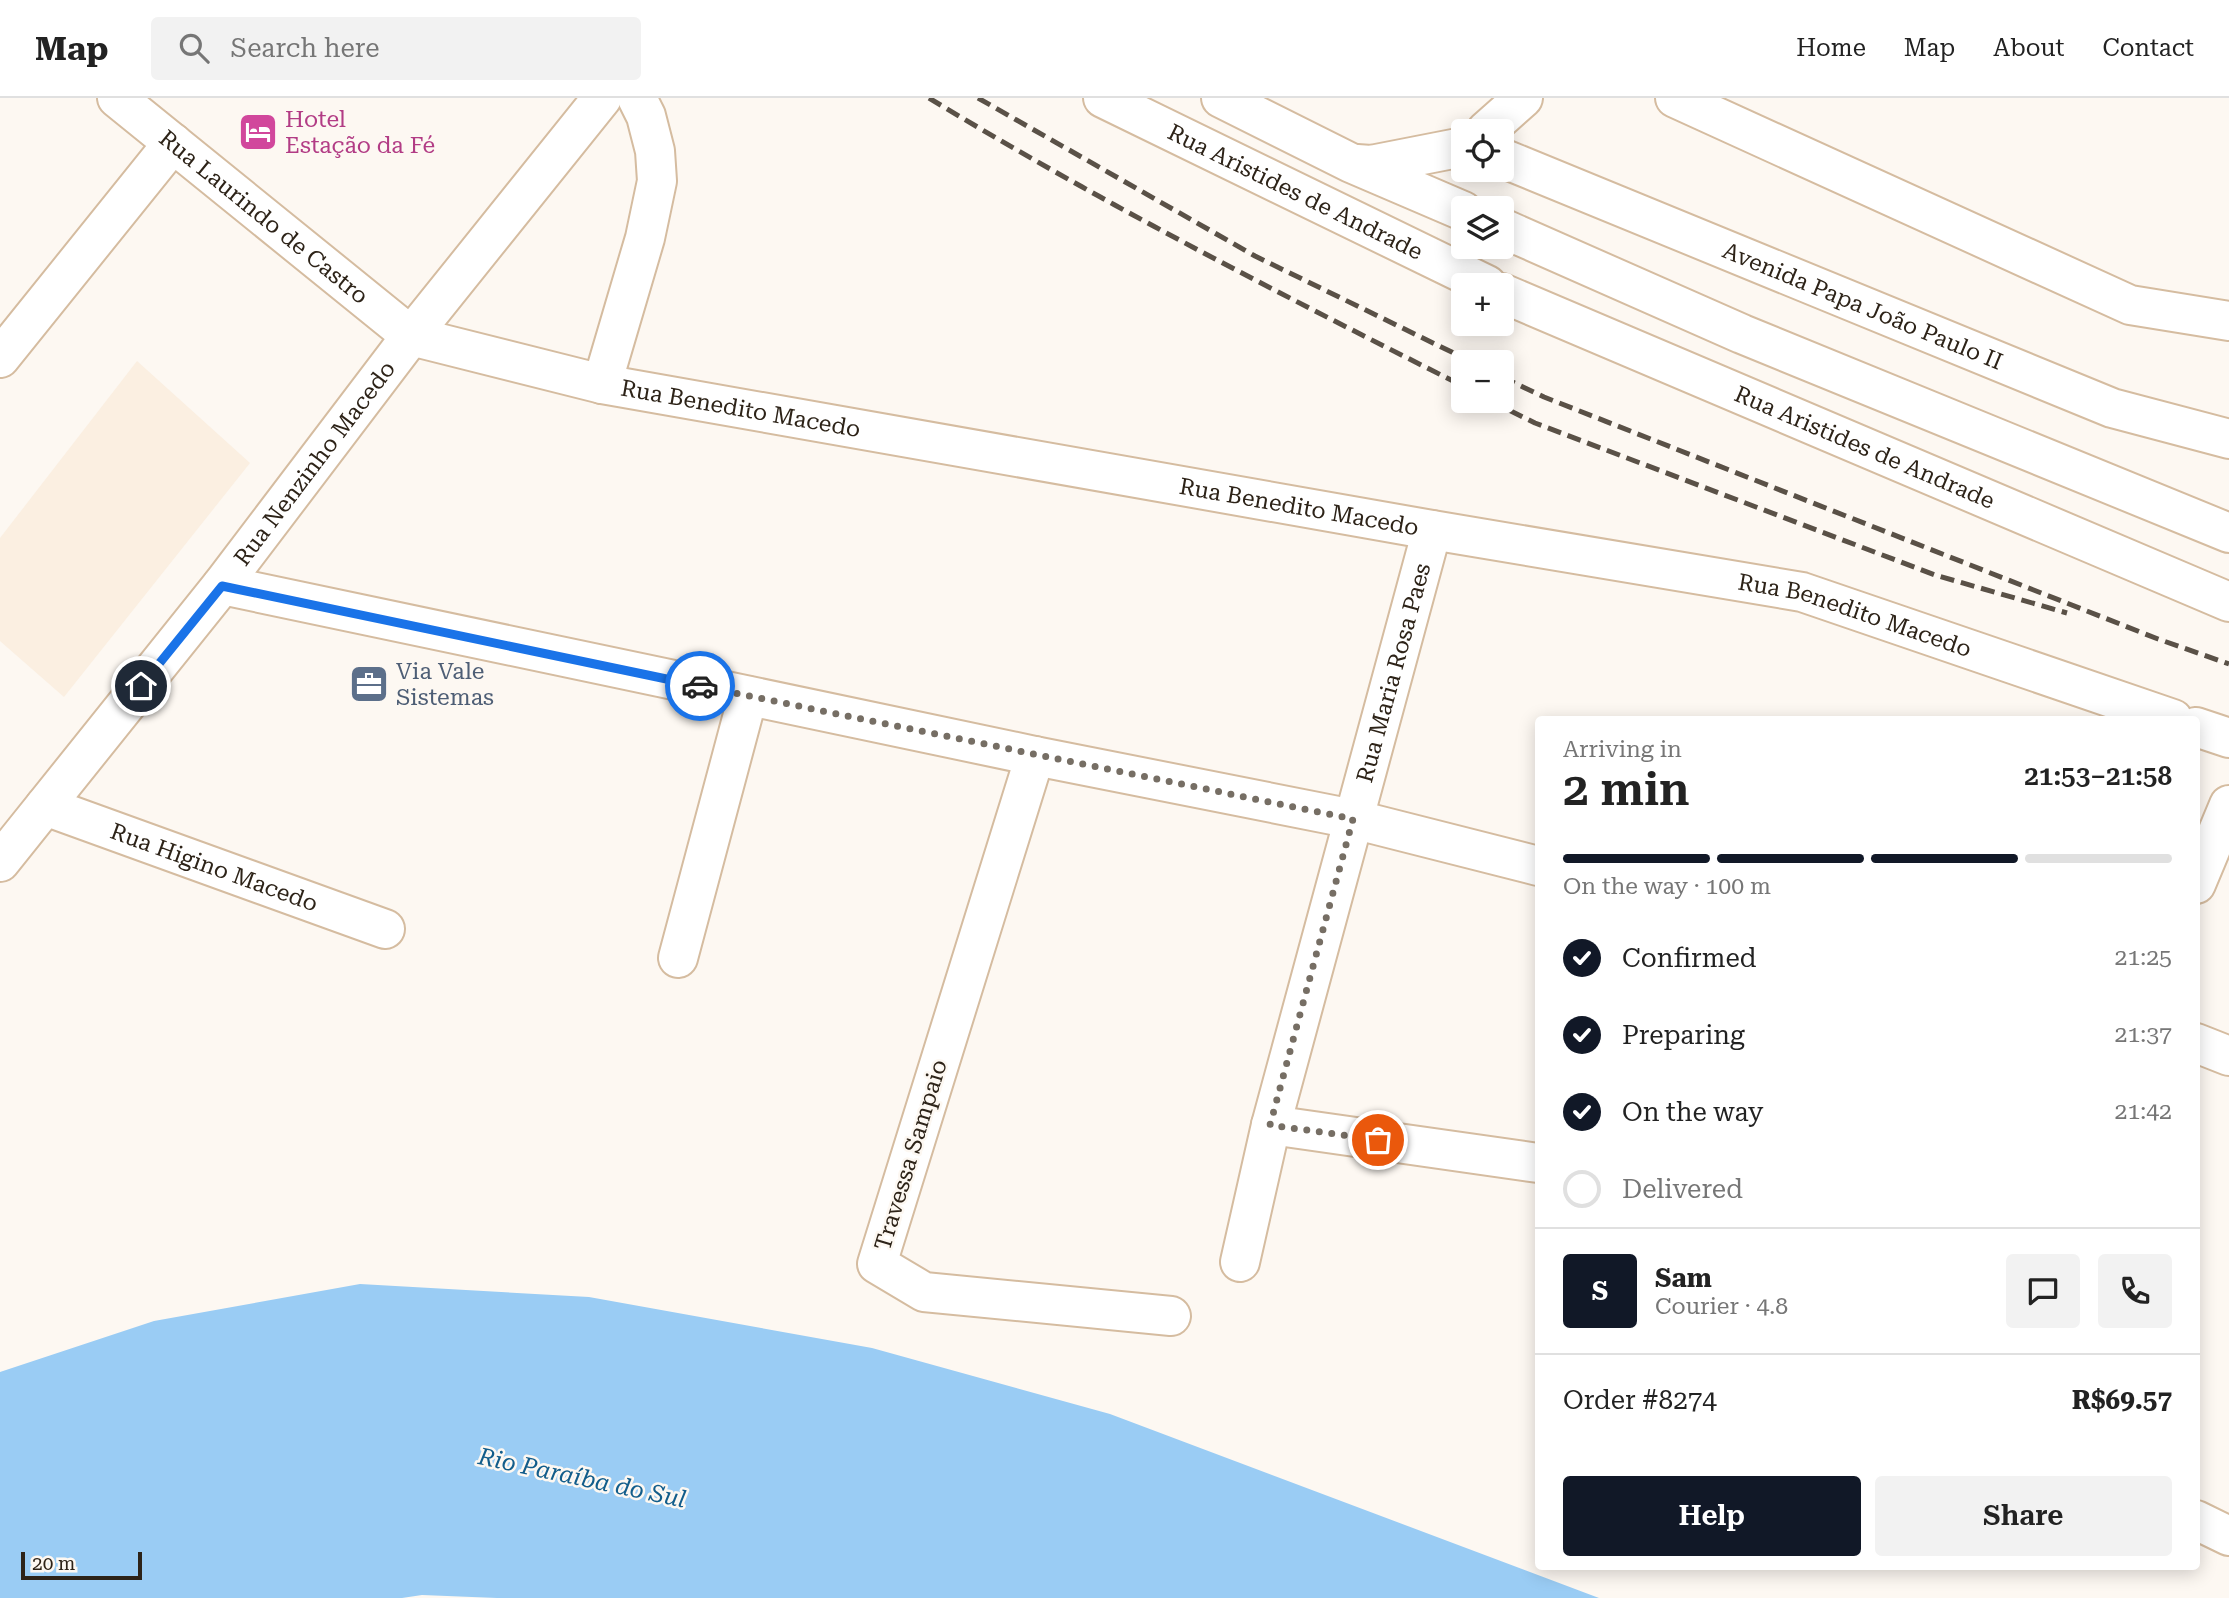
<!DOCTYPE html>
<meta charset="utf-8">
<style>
body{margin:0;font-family:"Roboto Serif",serif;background:#f2f2f2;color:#222;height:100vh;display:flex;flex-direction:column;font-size:26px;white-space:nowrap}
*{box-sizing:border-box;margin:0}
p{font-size:23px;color:#767676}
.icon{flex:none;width:38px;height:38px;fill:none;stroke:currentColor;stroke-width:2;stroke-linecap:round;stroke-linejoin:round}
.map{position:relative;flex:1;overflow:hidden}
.panel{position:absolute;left:1535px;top:618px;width:665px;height:854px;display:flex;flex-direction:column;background:#fff;border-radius:7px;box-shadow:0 4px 18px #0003}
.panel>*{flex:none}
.controls{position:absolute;left:1451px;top:21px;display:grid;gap:14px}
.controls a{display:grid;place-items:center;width:63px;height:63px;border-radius:7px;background:#fff;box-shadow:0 4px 18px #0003;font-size:35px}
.scale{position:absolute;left:21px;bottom:18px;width:121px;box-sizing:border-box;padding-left:7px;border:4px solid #2d2318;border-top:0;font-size:19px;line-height:24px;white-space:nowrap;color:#2d2318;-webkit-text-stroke:5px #fdf8f2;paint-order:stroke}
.pin{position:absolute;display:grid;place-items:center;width:60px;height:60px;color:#fff;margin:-30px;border:4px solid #fff;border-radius:50%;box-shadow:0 2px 7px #0007}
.courier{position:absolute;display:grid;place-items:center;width:70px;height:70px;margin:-35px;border:5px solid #1a73e8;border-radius:50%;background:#fff;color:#222;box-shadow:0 2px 9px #0007}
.summary em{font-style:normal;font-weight:600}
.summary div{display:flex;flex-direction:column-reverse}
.summary{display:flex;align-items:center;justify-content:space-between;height:119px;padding:0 28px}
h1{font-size:46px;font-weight:600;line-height:52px}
.bar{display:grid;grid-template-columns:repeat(4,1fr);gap:10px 7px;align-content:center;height:84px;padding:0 28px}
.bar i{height:9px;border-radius:5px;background:#e0e0e0}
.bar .on{background:#111827}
.bar p{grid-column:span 4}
.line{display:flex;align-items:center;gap:18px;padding:0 28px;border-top:2px solid #e0e0e0}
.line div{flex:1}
.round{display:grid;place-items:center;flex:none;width:74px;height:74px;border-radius:7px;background:#f2f2f2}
ol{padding:0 28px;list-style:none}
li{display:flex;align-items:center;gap:21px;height:77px}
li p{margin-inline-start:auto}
li .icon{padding:7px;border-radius:50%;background:#111827;color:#fff;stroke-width:4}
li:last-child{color:#767676}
li i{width:38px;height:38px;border:4px solid #e0e0e0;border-radius:50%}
.button{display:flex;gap:14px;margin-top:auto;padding:14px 28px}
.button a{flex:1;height:80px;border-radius:7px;background:#111827;color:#fff;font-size:28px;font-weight:600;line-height:80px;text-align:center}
.button a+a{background:#f2f2f2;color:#222}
header{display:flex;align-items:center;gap:42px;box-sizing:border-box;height:98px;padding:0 35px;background:#fff;border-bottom:2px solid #e0e0e0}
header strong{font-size:33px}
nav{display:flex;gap:38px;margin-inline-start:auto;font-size:24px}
.search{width:490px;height:63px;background:#f2f2f2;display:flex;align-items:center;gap:18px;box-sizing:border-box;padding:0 24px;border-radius:7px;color:#767676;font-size:26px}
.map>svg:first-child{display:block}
</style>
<header>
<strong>Map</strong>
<div class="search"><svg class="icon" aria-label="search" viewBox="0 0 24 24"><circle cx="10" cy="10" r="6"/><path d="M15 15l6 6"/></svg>Search here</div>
<nav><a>Home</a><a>Map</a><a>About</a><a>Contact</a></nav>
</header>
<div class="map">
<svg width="2229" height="1500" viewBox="0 0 2229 1500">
<rect width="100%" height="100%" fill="#fdf8f2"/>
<polygon fill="#fbefe1" points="137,263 250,365 64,599 0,543 0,440"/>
<polygon fill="#9accf4" points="360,1186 589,1199 872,1250 1110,1316 1599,1500 497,1500 422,1497 402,1500 0,1500 0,1274 154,1223"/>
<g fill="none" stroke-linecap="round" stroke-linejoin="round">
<g stroke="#d5bca0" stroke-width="42">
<g id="street">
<path id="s1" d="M117 0 411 238 602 286 1432 432 1802 494 2173 621"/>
<polyline points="1675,0 2130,207 2229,223"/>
<path id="s2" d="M1502 60 2112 310 2229 341"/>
<polyline points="0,260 173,45"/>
<polyline points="602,286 645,140 657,83 655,53 646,18 637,0"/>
<polyline points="222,487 1035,658 1353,721 1538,768"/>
<polyline points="2196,629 2229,640"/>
<polyline points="1035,658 877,1166 924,1194 1171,1218"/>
<path id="s3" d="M45 708 385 831"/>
<path id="s4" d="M0 764 222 487 411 238 602 0"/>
<polyline points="2196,786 2229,707"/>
<polyline points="678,860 748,598"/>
<polyline points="2196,945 2229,958"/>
<polyline points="1271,1027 1538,1065"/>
<path id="s5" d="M1240 1164 1271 1027 1432 432"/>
<polyline points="2196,1422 2229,1438"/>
</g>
</g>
<g stroke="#d5bca0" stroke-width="42">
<g id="secondary">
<path id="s6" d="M1103 0 1487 187"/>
<polyline points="1221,0 1351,65 1463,113"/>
<polyline points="1486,33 1523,0"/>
<polyline points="1357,66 1371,67 1463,49"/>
<polyline points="1502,130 1742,236 2229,435"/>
<path id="s7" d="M1502 195 2229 504"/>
</g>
</g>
<use href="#street" stroke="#fff" stroke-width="38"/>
<use href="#secondary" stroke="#fff" stroke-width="38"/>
<g stroke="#5a5147" stroke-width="5" stroke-dasharray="14 7" stroke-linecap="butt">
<path d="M929 0C1102 105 1282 197 1463 288"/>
<polyline points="978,0 1255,158 1472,264"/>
<polyline points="1502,279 1544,299 2158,541 2229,566"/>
<polyline points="1491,303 1535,325 1935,477 2067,515"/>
</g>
</g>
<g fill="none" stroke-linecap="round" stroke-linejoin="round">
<polyline stroke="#766e64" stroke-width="7" stroke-dasharray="0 12.6" points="700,588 1353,721 1270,1027 1378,1042"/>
<polyline stroke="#1a73e8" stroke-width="9" points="141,588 222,488 700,588"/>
</g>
<defs>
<g id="hotel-square" transform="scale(2.0125)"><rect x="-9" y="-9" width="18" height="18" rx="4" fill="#d1479c" stroke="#fdf8f2"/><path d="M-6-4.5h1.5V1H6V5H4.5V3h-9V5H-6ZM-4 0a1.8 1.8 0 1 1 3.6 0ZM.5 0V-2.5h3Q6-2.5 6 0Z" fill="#fff"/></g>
<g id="office-square" transform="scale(2.0125)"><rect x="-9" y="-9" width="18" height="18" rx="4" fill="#5c6f8a" stroke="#fdf8f2"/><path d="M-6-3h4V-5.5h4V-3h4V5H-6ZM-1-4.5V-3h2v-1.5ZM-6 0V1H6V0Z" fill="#fff"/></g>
</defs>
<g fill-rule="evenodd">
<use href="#hotel-square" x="258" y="34"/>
<use href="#office-square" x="369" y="586"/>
</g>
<g text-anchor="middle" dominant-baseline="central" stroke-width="5" stroke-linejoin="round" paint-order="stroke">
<g font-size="23" fill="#b23c85" stroke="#fdf8f2" text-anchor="start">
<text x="285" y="21">Hotel<tspan x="285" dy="26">Estação da Fé</tspan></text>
</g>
<g font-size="23" fill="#2d2318" stroke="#fdf8f2">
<text stroke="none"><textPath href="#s6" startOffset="214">Rua Aristides de Andrade</textPath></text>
<text stroke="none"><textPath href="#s1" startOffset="189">Rua Laurindo de Castro</textPath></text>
<text stroke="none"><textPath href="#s2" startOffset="390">Avenida Papa João Paulo II</textPath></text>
<text stroke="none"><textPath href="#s1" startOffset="716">Rua Benedito Macedo</textPath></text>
<text stroke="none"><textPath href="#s7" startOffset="394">Rua Aristides de Andrade</textPath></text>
<text stroke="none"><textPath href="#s4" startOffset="508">Rua Nenzinho Macedo</textPath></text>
<text stroke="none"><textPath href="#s1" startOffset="1283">Rua Benedito Macedo</textPath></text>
<text stroke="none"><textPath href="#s1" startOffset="1850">Rua Benedito Macedo</textPath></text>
<text stroke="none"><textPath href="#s5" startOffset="609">Rua Maria Rosa Paes</textPath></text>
<text stroke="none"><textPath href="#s3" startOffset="180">Rua Higino Macedo</textPath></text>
<text transform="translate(911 1057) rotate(-73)">Travessa Sampaio</text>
</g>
<g font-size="23" fill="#4e5e75" stroke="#fdf8f2" text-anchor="start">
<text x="396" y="573">Via Vale<tspan x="396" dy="26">Sistemas</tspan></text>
</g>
<g font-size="24" font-style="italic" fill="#125d8b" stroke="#fdf8f2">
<text transform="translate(582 1380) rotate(12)">Rio Paraíba do Sul</text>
</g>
</g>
</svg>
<div class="controls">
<a><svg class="icon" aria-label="locate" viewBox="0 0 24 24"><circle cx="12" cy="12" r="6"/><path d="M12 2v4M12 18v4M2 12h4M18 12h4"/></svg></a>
<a><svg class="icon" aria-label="layers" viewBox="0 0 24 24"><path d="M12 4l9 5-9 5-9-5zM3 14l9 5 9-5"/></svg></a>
<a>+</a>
<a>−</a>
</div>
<div class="scale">20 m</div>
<div class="pin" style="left:1378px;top:1042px;background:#ea580c"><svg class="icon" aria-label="bag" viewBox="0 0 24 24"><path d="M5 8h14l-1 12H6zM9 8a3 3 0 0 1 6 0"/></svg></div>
<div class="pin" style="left:141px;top:588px;background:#1f2937"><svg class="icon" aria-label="home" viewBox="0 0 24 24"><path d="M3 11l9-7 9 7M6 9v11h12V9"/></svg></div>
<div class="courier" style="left:700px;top:588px"><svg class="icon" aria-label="car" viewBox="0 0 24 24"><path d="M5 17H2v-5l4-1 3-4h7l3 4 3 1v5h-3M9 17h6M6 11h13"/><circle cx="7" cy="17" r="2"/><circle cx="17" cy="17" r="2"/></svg></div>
<section class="panel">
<div class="summary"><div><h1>2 min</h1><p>Arriving in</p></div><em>21:53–21:58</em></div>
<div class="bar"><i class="on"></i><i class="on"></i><i class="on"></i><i></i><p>On the way · 100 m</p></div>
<ol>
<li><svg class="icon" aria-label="check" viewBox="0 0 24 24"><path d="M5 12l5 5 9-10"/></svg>Confirmed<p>21:25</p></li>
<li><svg class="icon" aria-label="check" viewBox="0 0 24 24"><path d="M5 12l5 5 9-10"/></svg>Preparing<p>21:37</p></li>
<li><svg class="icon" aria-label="check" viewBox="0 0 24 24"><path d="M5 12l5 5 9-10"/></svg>On the way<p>21:42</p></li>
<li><i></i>Delivered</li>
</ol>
<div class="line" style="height:126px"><b class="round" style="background:#111827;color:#fff">S</b><div><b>Sam</b><p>Courier · 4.8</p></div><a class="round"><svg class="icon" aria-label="chat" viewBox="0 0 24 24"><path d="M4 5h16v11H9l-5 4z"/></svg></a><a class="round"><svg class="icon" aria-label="phone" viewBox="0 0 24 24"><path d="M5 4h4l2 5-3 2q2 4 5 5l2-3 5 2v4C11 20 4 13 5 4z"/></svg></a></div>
<div class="line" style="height:91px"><div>Order #8274</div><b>R$69.57</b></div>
<div class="button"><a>Help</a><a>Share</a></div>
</section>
</div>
